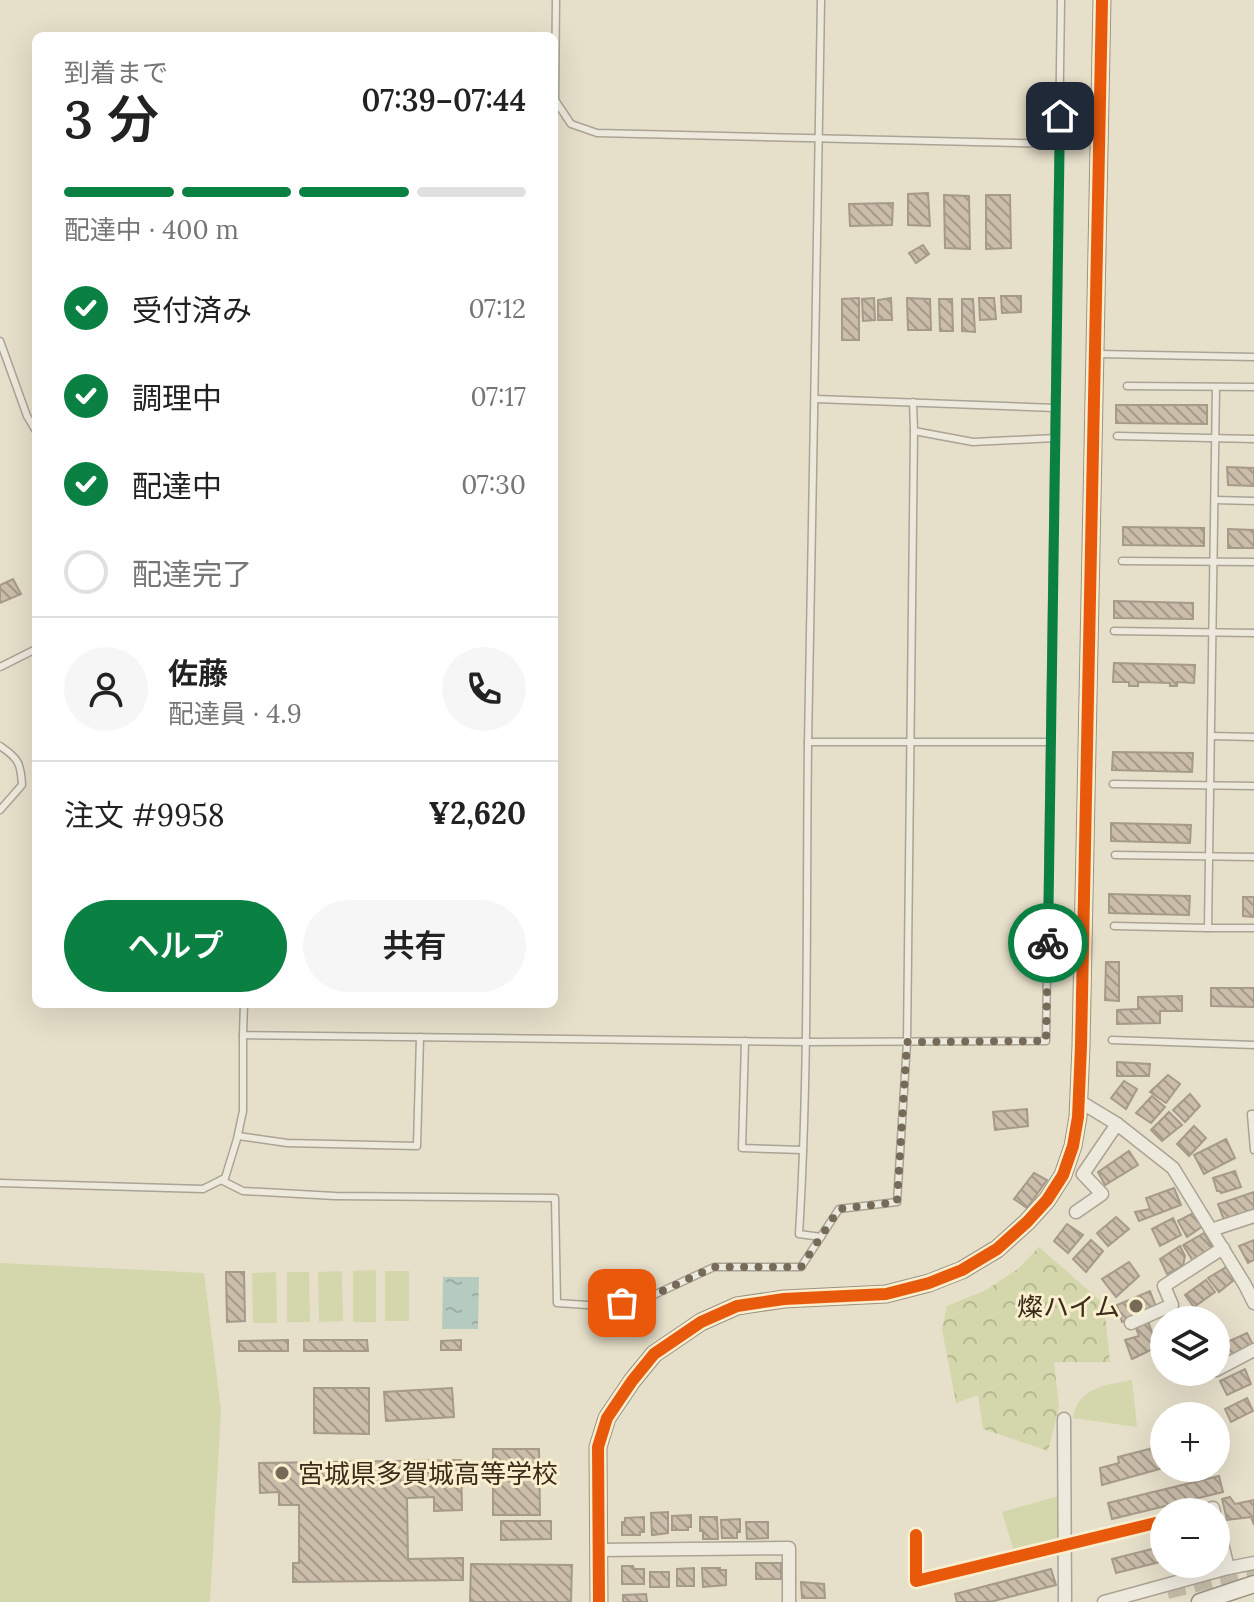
<!DOCTYPE html>
<html lang="ja">
<meta charset="utf-8">
<style>
body{margin:0;font-family:Lora,"Noto Sans JP",serif;background:#f6f6f6;color:#222;height:100vh;display:flex;flex-direction:column;font-size:30px;white-space:nowrap}
*{box-sizing:border-box;margin:0}
p{font-size:26px;color:#767676}
.icon{flex:none;width:44px;height:44px;fill:none;stroke:currentColor;stroke-width:2;stroke-linecap:round;stroke-linejoin:round}
.map{position:relative;flex:1;overflow:hidden}
.details{position:absolute;left:32px;top:32px;width:526px;height:976px;display:flex;flex-direction:column;background:#fff;border-radius:12px;box-shadow:0 8px 32px #0002}
.details>*{flex:none}
.fabs{position:absolute;left:1150px;top:1306px;display:grid;gap:16px}
.fabs a{display:grid;place-items:center;width:80px;height:80px;border-radius:50%;background:#fff;box-shadow:0 8px 32px #0002;font-size:40px}
.pin{position:absolute;display:grid;place-items:center;width:68px;height:68px;color:#fff;margin:-34px;border-radius:16px;box-shadow:0 4px 12px #0006}
.courier{position:absolute;display:grid;place-items:center;width:80px;height:80px;margin:-40px;border:6px solid #0b8043;border-radius:50%;background:#fff;color:#222;box-shadow:0 2px 10px #0007}
.headline em{font-style:normal;font-weight:600}
.headline div{display:flex;flex-direction:column-reverse}
.headline{display:flex;align-items:center;justify-content:space-between;height:136px;padding:0 32px}
h1{font-size:52px;font-weight:600;line-height:60px}
.bar{display:grid;grid-template-columns:repeat(4,1fr);gap:12px 8px;align-content:center;height:96px;padding:0 32px}
.bar i{height:10px;border-radius:6px;background:#e0e0e0}
.bar .active{background:#0b8043}
.bar p{grid-column:span 4}
.line{display:flex;align-items:center;gap:20px;padding:0 32px;border-top:2px solid #e0e0e0}
.line div{flex:1}
.round{display:grid;place-items:center;flex:none;width:84px;height:84px;border-radius:42px;background:#f6f6f6}
ol{padding:0 32px;list-style:none}
li{display:flex;align-items:center;gap:24px;height:88px}
li p{margin-inline-start:auto}
li .icon{padding:8px;border-radius:50%;background:#0b8043;color:#fff;stroke-width:4}
li:last-child{color:#767676}
li i{width:44px;height:44px;border:4px solid #e0e0e0;border-radius:50%}
.primary-button{display:flex;gap:16px;margin-top:auto;padding:16px 32px}
.primary-button a{flex:1;height:92px;border-radius:48px;background:#0b8043;color:#fff;font-size:32px;font-weight:600;line-height:92px;text-align:center}
.primary-button a+a{background:#f6f6f6;color:#222}
.map>svg:first-child{display:block}
</style>
<div class="map">
<svg width="1254" height="1602" viewBox="0 0 1254 1602">
<defs>
<pattern id="forest-crowns" width="20" height="18" patternUnits="userSpaceOnUse" patternTransform="scale(2)"><rect width="20" height="18" fill="#d4d7ab"/><path d="M2 6a3 3 0 1 1 6 0M12 15a3 3 0 1 1 6 0" fill="none" stroke="#b7b993"/></pattern>
<pattern id="water-ripples" width="26" height="14" patternUnits="userSpaceOnUse" patternTransform="scale(2)"><rect width="26" height="14" fill="#b6cbc0"/><path d="M2 4q2-2 4 0t4 0M15 11q2-2 4 0t4 0" fill="none" stroke="#9daea4"/></pattern>
<pattern id="building-back-hatch" width="6" height="6" patternUnits="userSpaceOnUse" patternTransform="scale(2)"><rect width="6" height="6" fill="#cabdaa"/><path d="M-1 5l2 2M0 0l6 6M5-1l2 2" fill="none" stroke="#a59a8a"/></pattern>
</defs>
<rect width="100%" height="100%" fill="#e6dfca"/>
<g fill="#d4d7ab">
<polygon points="0,1263 204,1273 221,1410 210,1602 0,1602"/>
<polygon points="376,1270 376,1322 353,1322 353,1271"/>
<polygon points="342,1271 343,1321 319,1322 318,1272"/>
<rect x="385" y="1271" width="24" height="50"/>
<polygon points="276,1272 277,1323 253,1323 252,1273"/>
<polygon points="287,1272 309,1272 310,1322 287,1322"/>
<path d="M1132 1380 1137 1427 1073 1418C1078 1387 1106 1385 1132 1380Z"/>
<polygon points="1059,1496 1059,1543 1015,1554 1002,1512"/>
</g>
<polygon fill="url(#forest-crowns)" points="1039,1247 1104,1304 1110,1362 1054,1362 1059,1407 1048,1451 983,1429 978,1395 956,1403 942,1329 947,1306 986,1290 1018,1269"/>
<polygon fill="url(#water-ripples)" points="443,1277 479,1277 478,1329 442,1329"/>
<g fill="url(#building-back-hatch)" stroke="#a69a89" stroke-width="2">
<polygon points="928,193 930,226 908,225 908,194"/>
<polygon points="944,195 969,196 970,249 945,248"/>
<polygon points="986,195 1010,195 1011,248 986,249"/>
<polygon points="893,203 892,225 850,226 849,204"/>
<polygon points="923,245 929,254 916,263 909,253"/>
<polygon points="1001,296 1021,296 1021,312 1002,313"/>
<polygon points="859,298 859,340 842,340 842,299"/>
<polygon points="874,298 875,320 863,321 862,299"/>
<polygon points="891,298 892,320 878,320 878,300"/>
<polygon points="907,298 930,299 931,330 908,330"/>
<polygon points="979,298 994,298 996,319 980,320"/>
<polygon points="939,299 952,299 953,331 940,331"/>
<polygon points="962,299 973,299 975,332 962,331"/>
<polygon points="1116,405 1207,405 1207,424 1116,423"/>
<polygon points="1227,467 1254,468 1254,486 1228,485"/>
<polygon points="1123,527 1204,528 1204,546 1123,545"/>
<polygon points="1228,529 1254,530 1254,548 1228,548"/>
<polygon points="13,579 21,594 0,603 0,585"/>
<polygon points="1114,601 1193,603 1193,619 1114,618"/>
<polygon points="1114,663 1195,665 1194,683 1177,682 1177,686 1170,686 1170,683 1138,682 1138,686 1129,686 1129,682 1113,682"/>
<polygon points="1113,752 1193,753 1192,772 1112,770"/>
<polygon points="1111,823 1191,825 1190,843 1111,841"/>
<polygon points="1109,894 1190,896 1189,915 1109,913"/>
<polygon points="1243,897 1254,897 1254,917 1243,916"/>
<polygon points="1106,962 1119,962 1119,1001 1105,1000"/>
<polygon points="1211,988 1254,988 1254,1007 1211,1006"/>
<polygon points="1182,996 1182,1011 1160,1011 1160,1023 1117,1024 1117,1010 1138,1009 1138,997"/>
<polygon points="1117,1062 1150,1064 1149,1076 1117,1076"/>
<polygon points="1168,1075 1180,1084 1166,1103 1150,1092"/>
<polygon points="1124,1081 1137,1089 1126,1109 1111,1098"/>
<polygon points="1190,1094 1200,1106 1185,1122 1173,1110"/>
<polygon points="1152,1096 1165,1107 1151,1123 1136,1113"/>
<polygon points="1027,1109 1028,1126 995,1130 993,1112"/>
<polygon points="1169,1112 1182,1125 1162,1141 1151,1130"/>
<polygon points="1194,1126 1206,1138 1189,1156 1177,1144"/>
<polygon points="1226,1139 1235,1158 1204,1174 1194,1155"/>
<polygon points="1129,1151 1138,1165 1105,1185 1098,1172"/>
<polygon points="1235,1171 1241,1187 1221,1193 1220,1191 1217,1191 1213,1178"/>
<polygon points="1034,1173 1047,1180 1027,1208 1014,1199"/>
<polygon points="1174,1188 1181,1205 1139,1221 1135,1212 1150,1209 1146,1198"/>
<polygon points="1254,1192 1254,1210 1224,1220 1218,1204"/>
<polygon points="1195,1212 1203,1226 1187,1237 1178,1221"/>
<polygon points="1116,1217 1129,1229 1108,1246 1097,1233"/>
<polygon points="1173,1218 1181,1235 1160,1246 1152,1229"/>
<polygon points="1067,1224 1083,1235 1068,1253 1054,1241"/>
<polygon points="1204,1233 1213,1248 1193,1261 1183,1245"/>
<polygon points="1091,1240 1103,1251 1086,1272 1073,1259"/>
<polygon points="1254,1240 1254,1260 1248,1263 1239,1246"/>
<polygon points="1180,1246 1185,1256 1183,1266 1167,1274 1160,1259"/>
<polygon points="1129,1262 1139,1276 1116,1297 1102,1279"/>
<polygon points="1226,1267 1234,1280 1219,1292 1208,1278"/>
<polygon points="226,1272 244,1272 245,1321 227,1322"/>
<polygon points="1206,1280 1215,1292 1194,1307 1185,1295"/>
<polygon points="1150,1291 1156,1307 1122,1322 1117,1305"/>
<polygon points="1148,1321 1157,1347 1132,1359 1125,1340 1139,1336 1136,1328"/>
<polygon points="1247,1333 1253,1345 1222,1361 1216,1347"/>
<polygon points="288,1340 288,1351 239,1351 239,1341"/>
<polygon points="304,1340 367,1340 368,1351 304,1351"/>
<polygon points="461,1340 461,1350 441,1350 441,1341"/>
<polygon points="1245,1369 1251,1384 1227,1395 1220,1381"/>
<polygon points="314,1388 369,1388 369,1434 314,1433"/>
<polygon points="452,1388 454,1417 386,1421 384,1392"/>
<polygon points="1247,1398 1253,1411 1231,1422 1225,1409"/>
<polygon points="1157,1447 1163,1468 1102,1485 1100,1468 1119,1463 1118,1457"/>
<polygon points="493,1449 539,1449 540,1515 493,1515"/>
<polygon points="461,1460 462,1510 434,1511 434,1497 407,1498 408,1559 463,1558 463,1580 293,1582 293,1563 299,1563 299,1505 279,1505 279,1492 260,1493 259,1463"/>
<polygon points="1219,1476 1223,1492 1112,1519 1108,1503"/>
<polygon points="1230,1497 1235,1504 1254,1500 1254,1525 1251,1517 1227,1520 1222,1499"/>
<polygon points="668,1512 668,1533 652,1535 651,1513"/>
<polygon points="691,1515 691,1527 688,1527 688,1530 672,1530 672,1516"/>
<polygon points="644,1517 644,1532 640,1532 640,1535 622,1535 622,1522 625,1522 625,1518"/>
<polygon points="700,1517 717,1517 718,1539 703,1539 703,1531 700,1531"/>
<polygon points="740,1519 740,1532 737,1532 737,1538 722,1538 721,1520"/>
<polygon points="501,1521 551,1521 551,1539 501,1540"/>
<polygon points="746,1522 768,1522 768,1538 747,1539"/>
<polygon points="1164,1546 1164,1561 1116,1573 1112,1559"/>
<rect x="756" y="1563" width="25" height="16"/>
<polygon points="471,1564 572,1565 571,1602 470,1602"/>
<polygon points="622,1566 633,1566 634,1569 644,1569 644,1584 622,1584"/>
<polygon points="694,1568 694,1586 677,1586 677,1569"/>
<polygon points="702,1568 720,1568 720,1570 726,1570 726,1585 703,1587"/>
<polygon points="1051,1569 1056,1585 990,1602 957,1602 955,1594"/>
<rect x="650" y="1572" width="19" height="15"/>
<polygon points="801,1582 824,1584 825,1598 802,1598"/>
<polygon points="646,1594 647,1602 623,1602 623,1595"/>
</g>
<g fill="none" stroke-linecap="round" stroke-linejoin="round">
<polyline stroke="#c4bba7" stroke-width="18" stroke-dasharray="18 9" stroke-linecap="butt" points="1167,1590 1254,1569"/>
<g stroke="#aba394" stroke-width="9">
<g id="lane">
<polyline points="556,0 555,100 571,124 597,133 1060,144"/>
<polyline points="0,341 27,416 36,431"/>
<polyline points="1098,354 1254,357"/>
<polyline points="1127,386 1254,387"/>
<polyline points="1216,387 1208,928 1254,928"/>
<polyline points="816,399 1055,408"/>
<polyline points="913,402 914,431 973,442 1055,438"/>
<polyline points="1117,436 1254,439"/>
<polyline points="1215,500 1254,501"/>
<polyline points="1122,561 1254,562"/>
<polyline points="1114,631 1254,633"/>
<polyline points="0,667 36,649"/>
<polyline points="1211,736 1254,737"/>
<polyline points="808,742 1051,742"/>
<path d="M0 746C18 758 21 763 22 785L0 810"/>
<polyline points="1113,784 1254,786"/>
<polyline points="1115,855 1254,857"/>
<polyline points="1114,926 1208,928"/>
<polyline points="244,1004 243,1035 806,1042 1046,1041 1061,0"/>
<polyline points="1112,1040 1254,1045"/>
<polyline points="745,1041 742,1148 803,1150"/>
<polyline points="1254,1114 1251,1114 1254,1150"/>
<polyline points="238,1136 287,1143 417,1146 420,1037"/>
<polyline points="221,1180 243,1191 335,1196 555,1198 557,1303 602,1306 643,1300 714,1267 801,1267 839,1209 897,1202 907,1042 914,431"/>
<polyline points="0,1183 203,1189 225,1178 237,1139 243,1111 243,1035"/>
<path d="M821 1237 799 1234C809 1071 806 907 808 744 811 496 819 248 821 0"/>
</g>
</g>
<g stroke="#aba394" stroke-width="15">
<g id="street">
<polyline points="1079,1101 1117,1124 1173,1168 1245,1285 1254,1303"/>
<polyline points="1076,1212 1102,1194 1083,1174 1117,1124"/>
<polyline points="1211,1230 1254,1216"/>
<polyline points="1131,1323 1172,1305 1164,1286 1223,1248"/>
<polyline points="1216,1370 1254,1350"/>
<polyline points="1064,1419 1065,1602"/>
<polyline points="1199,1512 1213,1508 1214,1512"/>
<polyline points="1216,1519 1228,1568"/>
<polyline points="916,1535 916,1581 1164,1521"/>
<polyline points="599,1550 789,1548 789,1602"/>
<polyline points="1104,1602 1228,1568 1254,1563"/>
</g>
</g>
<g stroke="#9a9384" stroke-width="19">
<g id="secondary">
<polyline points="599,1602 598,1447 607,1418 632,1381 654,1354 701,1322 737,1306 784,1299 886,1294 929,1283 962,1270 997,1249 1027,1222 1047,1200 1063,1175 1073,1146 1078,1117 1081,1046 1102,0"/>
<polyline points="1200,1602 1254,1584"/>
</g>
</g>
<use href="#lane" stroke="#ede9dd" stroke-width="6"/>
<use href="#street" stroke="#ede9dd" stroke-width="12"/>
<use href="#secondary" stroke="#ede9dd" stroke-width="16"/>
<g stroke="#f9eece" stroke-width="17">
<g id="cycleway">
<polyline points="916,1535 916,1581 1164,1521"/>
<polyline points="599,1602 598,1447 607,1418 632,1381 654,1354 701,1322 737,1306 784,1299 886,1294 929,1283 962,1270 997,1249 1027,1222 1047,1200 1063,1175 1073,1146 1078,1117 1081,1046 1102,0"/>
</g>
</g>
<use href="#cycleway" stroke="#e8590c" stroke-width="12"/>
</g>
<g fill="none" stroke-linecap="round" stroke-linejoin="round">
<polyline stroke="#766a58" stroke-width="8" stroke-dasharray="0 14.4" points="622,1303 643,1300 714,1267 801,1267 839,1209 897,1202 907,1042 1046,1041 1048,943"/>
<polyline stroke="#0b8043" stroke-width="10" points="1048,943 1060,116"/>
</g>
<g fill="#766a58" stroke="#f9eece" stroke-width="3">
<circle cx="1136" cy="1306" r="8"/>
<circle cx="282" cy="1473" r="8"/>
</g>
<g text-anchor="middle" dominant-baseline="central" stroke-width="6" stroke-linejoin="round" paint-order="stroke">
<g font-size="26" fill="#3a2b1b" stroke="#f9eece" text-anchor="end">
<text x="1120" y="1306">燦ハイム</text>
<text x="298" y="1473" text-anchor="start">宮城県多賀城高等学校</text>
</g>
</g>
</svg>
<div class="fabs">
<a><svg class="icon" aria-label="layers" viewBox="0 0 24 24"><path d="M12 4l9 5-9 5-9-5zM3 14l9 5 9-5"/></svg></a>
<a>+</a>
<a>−</a>
</div>
<div class="pin" style="left:622px;top:1303px;background:#ea580c"><svg class="icon" aria-label="bag" viewBox="0 0 24 24"><path d="M5 8h14l-1 12H6zM9 8a3 3 0 0 1 6 0"/></svg></div>
<div class="pin" style="left:1060px;top:116px;background:#1f2937"><svg class="icon" aria-label="home" viewBox="0 0 24 24"><path d="M3 11l9-7 9 7M6 9v11h12V9"/></svg></div>
<div class="courier" style="left:1048px;top:943px"><svg class="icon" aria-label="bike" viewBox="0 0 24 24"><circle cx="6" cy="16" r="4"/><circle cx="18" cy="16" r="4"/><path d="M6 16l4-8h5l3 8M10 8l3 8H6M13 5h3"/></svg></div>
<section class="details">
<div class="headline"><div><h1>3 分</h1><p>到着まで</p></div><em>07:39–07:44</em></div>
<div class="bar"><i class="active"></i><i class="active"></i><i class="active"></i><i></i><p>配達中 · 400 m</p></div>
<ol>
<li><svg class="icon" aria-label="check" viewBox="0 0 24 24"><path d="M5 12l5 5 9-10"/></svg>受付済み<p>07:12</p></li>
<li><svg class="icon" aria-label="check" viewBox="0 0 24 24"><path d="M5 12l5 5 9-10"/></svg>調理中<p>07:17</p></li>
<li><svg class="icon" aria-label="check" viewBox="0 0 24 24"><path d="M5 12l5 5 9-10"/></svg>配達中<p>07:30</p></li>
<li><i></i>配達完了</li>
</ol>
<div class="line" style="height:144px"><a class="round"><svg class="icon" aria-label="person" viewBox="0 0 24 24"><circle cx="12" cy="8" r="4"/><path d="M4 21q1-7 8-7t8 7"/></svg></a><div><b>佐藤</b><p>配達員 · 4.9</p></div><a class="round"><svg class="icon" aria-label="phone" viewBox="0 0 24 24"><path d="M5 4h4l2 5-3 2q2 4 5 5l2-3 5 2v4C11 20 4 13 5 4z"/></svg></a></div>
<div class="line" style="height:104px"><div>注文 #9958</div><b>¥2,620</b></div>
<div class="primary-button"><a>ヘルプ</a><a>共有</a></div>
</section>
</div>
